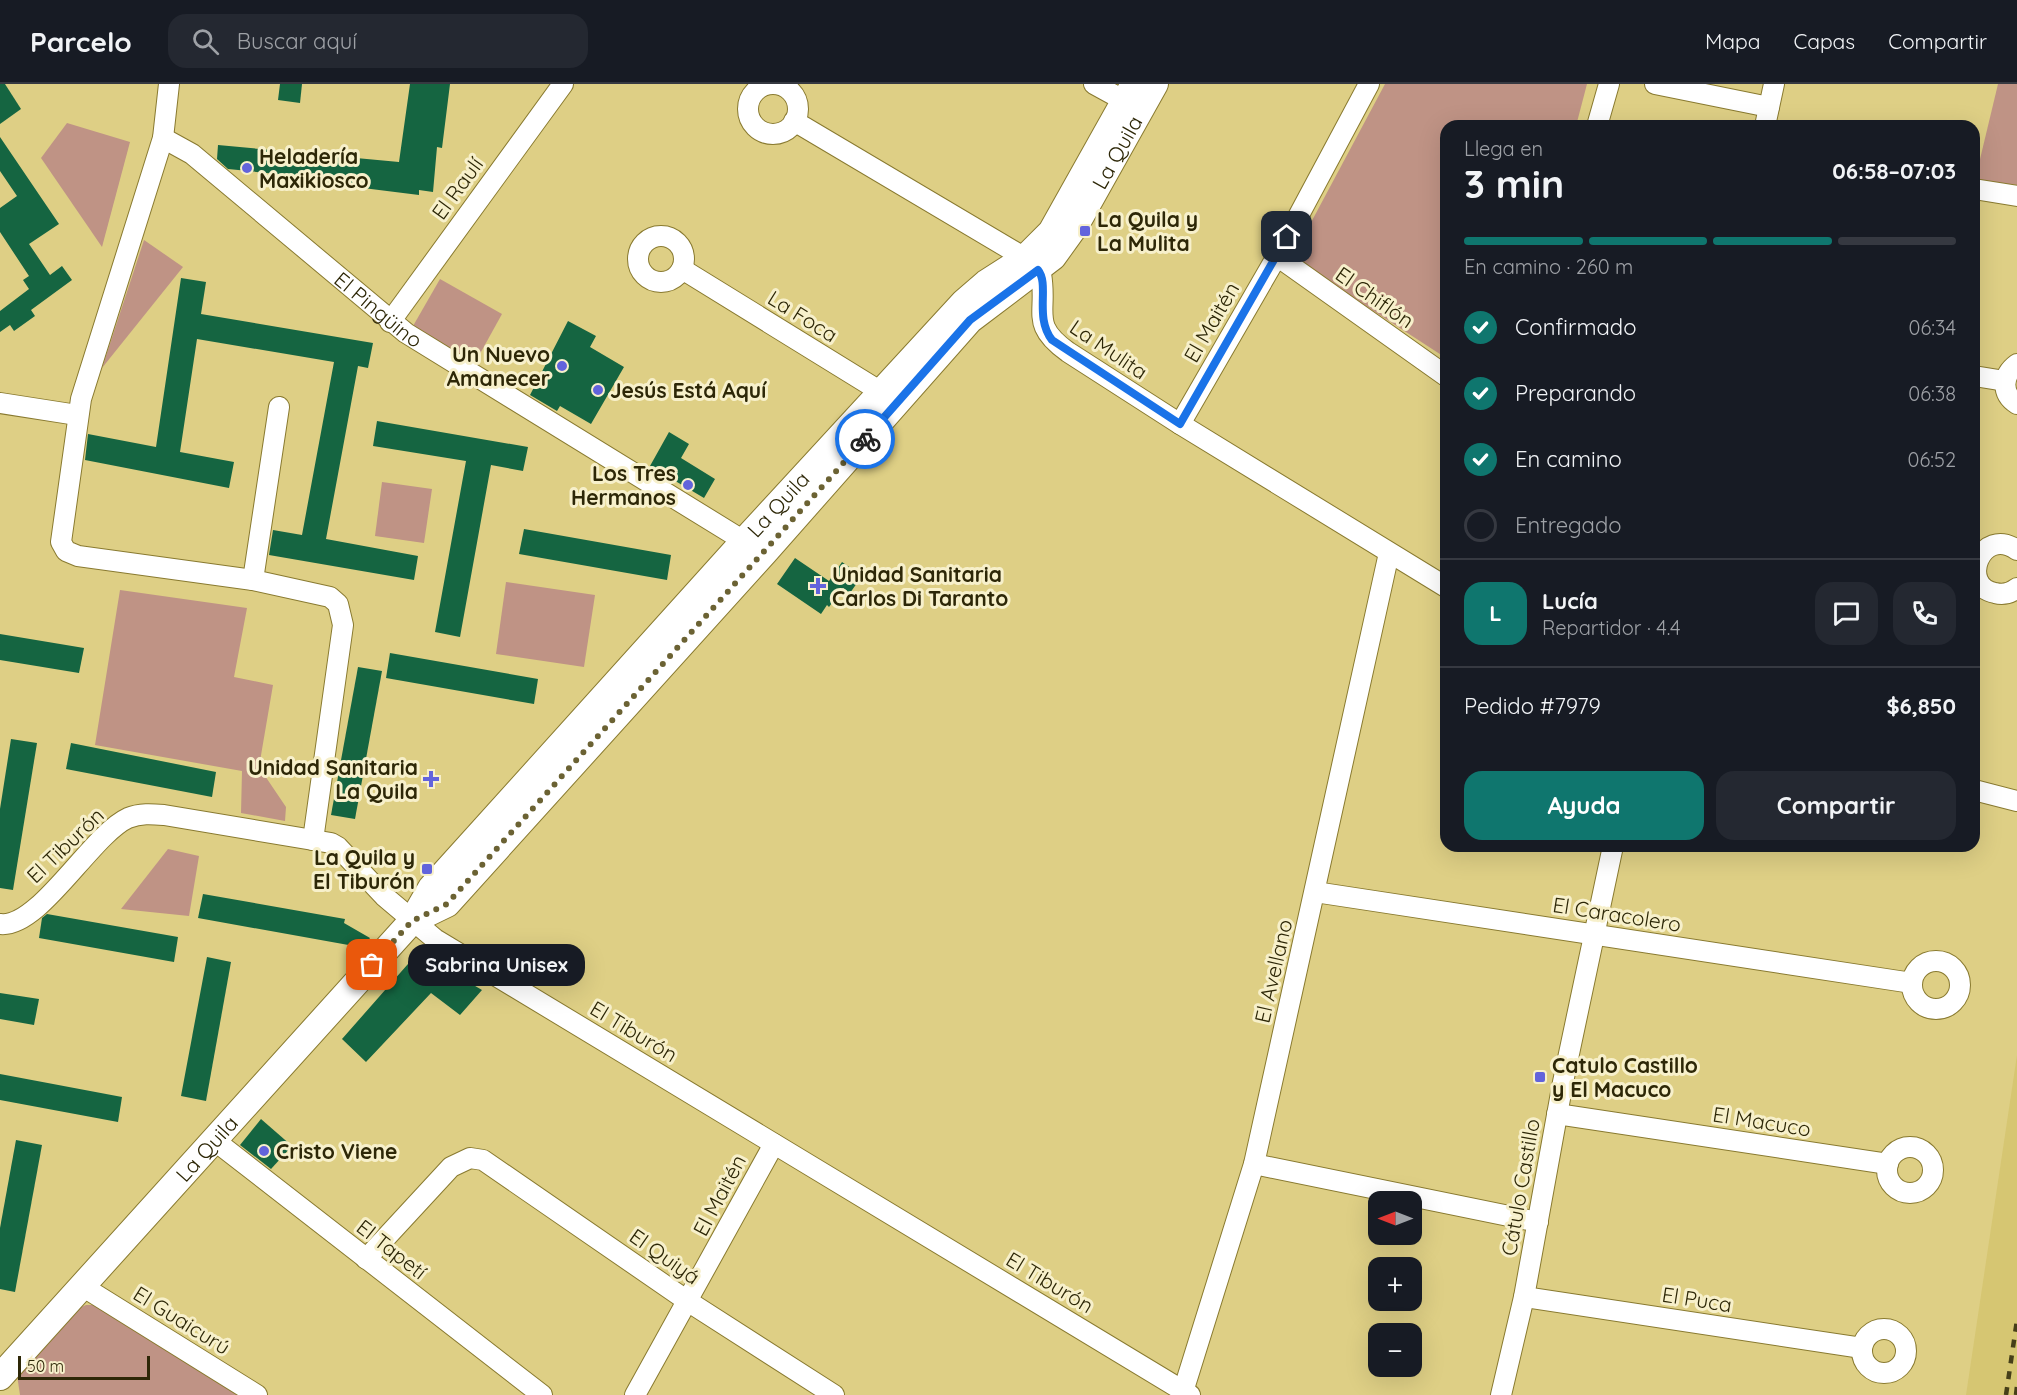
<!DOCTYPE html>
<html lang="es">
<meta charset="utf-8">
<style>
body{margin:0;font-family:Quicksand,sans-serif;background:#242831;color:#f1f3f6;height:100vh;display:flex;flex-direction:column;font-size:22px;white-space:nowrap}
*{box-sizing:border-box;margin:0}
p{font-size:20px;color:#9ea1a6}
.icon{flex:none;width:33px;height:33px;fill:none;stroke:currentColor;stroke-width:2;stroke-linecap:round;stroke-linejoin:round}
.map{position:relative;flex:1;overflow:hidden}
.panel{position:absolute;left:1440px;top:36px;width:540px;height:732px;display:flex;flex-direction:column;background:#171b24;border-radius:18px;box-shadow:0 6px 24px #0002}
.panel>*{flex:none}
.needle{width:39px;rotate:270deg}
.controls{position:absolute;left:1368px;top:1107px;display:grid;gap:12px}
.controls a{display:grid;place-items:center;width:54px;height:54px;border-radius:12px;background:#171b24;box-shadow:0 6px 24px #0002;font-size:30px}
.scale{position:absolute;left:18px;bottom:15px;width:132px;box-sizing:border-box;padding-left:6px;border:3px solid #2d2707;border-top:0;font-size:16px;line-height:21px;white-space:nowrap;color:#2d2707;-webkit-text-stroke:4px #f7f0cb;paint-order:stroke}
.pin{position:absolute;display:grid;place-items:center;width:51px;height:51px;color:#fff;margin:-26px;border-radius:12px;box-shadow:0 3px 9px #0006}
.courier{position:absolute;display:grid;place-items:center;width:60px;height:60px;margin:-30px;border:4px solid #1a73e8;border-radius:50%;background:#fff;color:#222;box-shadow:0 2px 8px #0007}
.bubble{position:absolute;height:42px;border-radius:18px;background:#171b24;box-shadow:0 6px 24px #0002;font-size:20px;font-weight:700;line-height:42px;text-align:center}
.overview em{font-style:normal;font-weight:700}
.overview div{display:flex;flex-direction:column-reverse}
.overview{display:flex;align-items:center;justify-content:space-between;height:102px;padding:0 24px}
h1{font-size:39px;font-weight:700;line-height:45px}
.bar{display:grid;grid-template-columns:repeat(4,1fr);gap:9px 6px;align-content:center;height:72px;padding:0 24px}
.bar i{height:8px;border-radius:4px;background:#363941}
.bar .on{background:#0f766e}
.bar p{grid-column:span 4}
.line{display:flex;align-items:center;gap:15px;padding:0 24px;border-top:2px solid #363941}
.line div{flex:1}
.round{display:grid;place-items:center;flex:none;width:63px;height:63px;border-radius:18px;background:#242831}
ol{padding:0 24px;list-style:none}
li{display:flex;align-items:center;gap:18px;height:66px}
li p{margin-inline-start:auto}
li .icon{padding:6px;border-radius:50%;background:#0f766e;color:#fff;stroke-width:4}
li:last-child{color:#9ea1a6}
li i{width:33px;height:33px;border:3px solid #363941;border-radius:50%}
.action{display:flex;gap:12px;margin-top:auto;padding:12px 24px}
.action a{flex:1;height:69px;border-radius:18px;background:#0f766e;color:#fff;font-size:24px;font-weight:700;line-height:69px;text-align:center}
.action a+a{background:#242831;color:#f1f3f6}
header{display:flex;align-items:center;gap:36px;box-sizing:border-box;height:84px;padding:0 30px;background:#171b24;border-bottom:2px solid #363941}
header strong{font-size:28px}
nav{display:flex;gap:33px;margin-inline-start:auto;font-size:21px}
.search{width:420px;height:54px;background:#242831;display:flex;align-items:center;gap:15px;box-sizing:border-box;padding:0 21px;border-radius:18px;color:#9ea1a6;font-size:22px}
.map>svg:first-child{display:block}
</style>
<header>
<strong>Parcelo</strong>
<div class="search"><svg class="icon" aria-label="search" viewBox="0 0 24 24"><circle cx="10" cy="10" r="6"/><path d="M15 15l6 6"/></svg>Buscar aquí</div>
<nav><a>Mapa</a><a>Capas</a><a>Compartir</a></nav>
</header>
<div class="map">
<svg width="2017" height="1311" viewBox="0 0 2017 1311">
<rect width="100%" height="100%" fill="#decf85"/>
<polygon fill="#d6c672" points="2017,971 2017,1311 1966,1311"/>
<g fill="#bf9385">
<polygon points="1385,0 1587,0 1576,42 1446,42 1446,274 1292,174"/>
<polygon points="1998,0 2017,0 2017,101 1975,96"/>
<polygon points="67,39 130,58 102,163 41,74"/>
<polygon points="144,156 183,183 102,284"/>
<polygon points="440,195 502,230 471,286 409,249"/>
<polygon points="382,398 432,405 424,459 375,452"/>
<polygon points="506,498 595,511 584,583 496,570"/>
<polygon points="120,506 247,524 234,593 273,601 259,683 286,723 285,737 241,729 242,687 95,661"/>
<polygon points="168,765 199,772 189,832 121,825"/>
<polygon points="86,1221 98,1221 241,1311 20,1311 17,1291 77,1225"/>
</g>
<g fill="#156541">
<polygon points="0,0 5,0 21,25 0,40"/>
<polygon points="280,0 302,0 300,19 278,16"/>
<polygon points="410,0 450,0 442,64 437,63 433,108 419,106 419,111 315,98 316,94 228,85 217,75 218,61 399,78"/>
<polygon points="0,53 59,140 29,160 50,191 62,182 72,196 31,226 35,232 14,247 10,241 0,248 0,227 29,205 23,196 29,192 0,148 0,124 17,112 0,87"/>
<polygon points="181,194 206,198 201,230 373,259 368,284 358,282 326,455 418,472 414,496 269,471 273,446 302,451 334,278 197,255 180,368 234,378 229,404 85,376 88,350 156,363"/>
<polygon points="568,237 596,252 590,263 624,283 591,340 560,322 557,327 530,311"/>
<polygon points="377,337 528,363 523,387 491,381 460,553 435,548 466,377 373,362"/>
<polygon points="669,348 689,360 681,374 715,395 704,414 650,382"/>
<polygon points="524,445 671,471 667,496 519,470"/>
<polygon points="795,474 829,497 842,478 862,492 850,509 843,504 829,523 827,521 821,530 777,500"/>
<polygon points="0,550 84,564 79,589 0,576"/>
<polygon points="390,569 538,595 534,620 386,594"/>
<polygon points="358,583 382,587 355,735 331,731"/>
<polygon points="11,655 37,659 13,806 0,804 0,725"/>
<polygon points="71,659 216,688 212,713 66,685"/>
<polygon points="203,810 345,835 344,839 370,854 360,868 354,862 198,834"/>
<polygon points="47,830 178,853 174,878 39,854 42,834"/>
<polygon points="422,871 482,906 460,931 431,909 366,978 342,955 415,872"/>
<polygon points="207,873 231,878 206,1017 181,1012"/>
<polygon points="0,909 39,915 34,941 0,935"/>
<polygon points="0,990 122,1013 118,1038 0,1016"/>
<polygon points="261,1035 292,1062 271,1085 240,1061"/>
<polygon points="16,1056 42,1061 15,1208 0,1205 0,1144"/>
</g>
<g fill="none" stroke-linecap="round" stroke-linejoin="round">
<g stroke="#897a30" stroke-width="22">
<g id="minor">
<polyline points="169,0 163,54 81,315 61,458 66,467 78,472 253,496 330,513 338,520 343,541 313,756"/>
<polyline points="1094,0 1136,23"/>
<polyline points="1655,0 1769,23"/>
<circle cx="773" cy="25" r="25"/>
<path d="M794 37 1025 174 1041 190C1048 229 1029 240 1068 268L1180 340 1446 503"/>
<polyline points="1597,42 1609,0"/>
<polyline points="1765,42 1774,0"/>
<path id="s1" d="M163 54 192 70 406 249 744 457"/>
<polyline points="1974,105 2017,112"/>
<circle cx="661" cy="175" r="23"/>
<polyline points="1277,172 1446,292"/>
<polyline points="682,185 891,314"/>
<polyline points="390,238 563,0"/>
<path d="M2017 280C2002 291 2001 310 2017 320"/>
<polyline points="1974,292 2005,297"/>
<polyline points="0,319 77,331"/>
<polyline points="1180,340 1277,172 1369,0"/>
<path d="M2017 466C1981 441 1958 502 1995 509 2003 511 2011 509 2017 504"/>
<polyline points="253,496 279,323"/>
<polyline points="1974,706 2017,717"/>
<polyline points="1315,808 1912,899"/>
<path d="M0 840C39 845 91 751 128 734 140 729 152 730 164 731L331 759 338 763 384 812 435 855 1190 1311"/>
<circle cx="1936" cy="901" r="24"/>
<polyline points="1557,1030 1888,1080"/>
<polyline points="214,1056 542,1311"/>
<circle cx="1910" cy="1086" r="23"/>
<polyline points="1254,1080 1538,1138"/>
<polyline points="366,1175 451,1083 470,1074 483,1076 689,1218 834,1311"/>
<polyline points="82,1202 257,1311"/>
<polyline points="1524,1213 1862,1264"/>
<circle cx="1884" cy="1267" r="22"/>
<polyline points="635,1311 774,1060"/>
<polyline points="1182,1311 1254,1080 1389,469"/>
<polyline points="1501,1311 1524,1213 1563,998 1613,762"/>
</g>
</g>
<g stroke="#897a30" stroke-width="28">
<g id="major">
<path id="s2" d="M412 837 447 820 765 468 970 236 1053 173 1076 141 1155 0"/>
<path id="s3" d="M0 1293 412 837 431 804 744 457 964 218 986 199 1025 174 1051 148 1134 0"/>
</g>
</g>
<use href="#minor" stroke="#fff" stroke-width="20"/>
<use href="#major" stroke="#fff" stroke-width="26"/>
<g stroke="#463f19" stroke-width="4.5" stroke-dasharray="8 8" stroke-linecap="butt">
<polyline points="2006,1311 2017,1236"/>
<polyline points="2016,1311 2017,1302"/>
</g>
</g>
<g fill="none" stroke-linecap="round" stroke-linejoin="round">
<polyline stroke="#6b6233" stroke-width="6" stroke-dasharray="0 10.8" points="372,881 412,837 447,820 865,355"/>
<path stroke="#1a73e8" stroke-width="8" d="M865 355 970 236 1038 186C1050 201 1034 233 1052 256L1180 340 1287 153"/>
</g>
<g fill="#6263dc" stroke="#f7f0cb" stroke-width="2">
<circle cx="247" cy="84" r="6"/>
<rect x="1079" y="141" width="12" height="12" rx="3"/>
<circle cx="562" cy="282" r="6"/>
<circle cx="598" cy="306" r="6"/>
<circle cx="688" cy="401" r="6"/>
<path d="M815 493h6v6h6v6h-6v6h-6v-6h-6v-6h6z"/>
<path d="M428 686h6v6h6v6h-6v6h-6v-6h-6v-6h6z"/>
<rect x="421" y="779" width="12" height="12" rx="3"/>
<rect x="1534" y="987" width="12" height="12" rx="3"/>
<circle cx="264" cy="1067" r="6"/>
</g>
<g text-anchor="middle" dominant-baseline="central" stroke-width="6" stroke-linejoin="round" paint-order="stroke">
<g font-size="21" fill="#2d2707" stroke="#f7f0cb">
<text stroke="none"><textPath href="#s2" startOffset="1050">La Quila</textPath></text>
<text transform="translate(457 104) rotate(-54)">El Raulí</text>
<text transform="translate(1375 213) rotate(35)">El Chiflón</text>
<text stroke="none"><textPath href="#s1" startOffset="276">El Pingüino</textPath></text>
<text transform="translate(803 232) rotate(32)">La Foca</text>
<text transform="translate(1211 238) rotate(-60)">El Maitén</text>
<text transform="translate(1109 265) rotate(34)">La Mulita</text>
<text stroke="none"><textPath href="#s3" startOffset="1170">La Quila</textPath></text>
<text transform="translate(65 761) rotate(-44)">El Tiburón</text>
<text transform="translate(1617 830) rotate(9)">El Caracolero</text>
<text transform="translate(1273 887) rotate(-77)">El Avellano</text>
<text transform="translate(634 947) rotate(31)">El Tiburón</text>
<text transform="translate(1762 1037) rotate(9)">El Macuco</text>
<text stroke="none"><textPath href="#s3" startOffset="308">La Quila</textPath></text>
<text transform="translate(1520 1103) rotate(-80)">Cátulo Castillo</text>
<text transform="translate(719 1111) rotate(-62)">El Maitén</text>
<text transform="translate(392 1165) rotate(38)">El Tapetí</text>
<text transform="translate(665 1172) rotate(35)">El Quiyá</text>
<text transform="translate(1050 1198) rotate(31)">El Tiburón</text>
<text transform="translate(1697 1215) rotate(9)">El Puca</text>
<text transform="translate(182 1236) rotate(32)">El Guaicurú</text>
</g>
<g font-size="21" font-weight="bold" fill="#2d2707" stroke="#f7f0cb" text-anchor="start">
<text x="259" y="72">Heladería<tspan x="259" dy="24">Maxikiosco</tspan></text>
<text x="1097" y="135">La Quila y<tspan x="1097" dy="24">La Mulita</tspan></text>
<text x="550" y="270" text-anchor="end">Un Nuevo<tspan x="550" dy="24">Amanecer</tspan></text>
<text x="610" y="306">Jesús Está Aquí</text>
<text x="676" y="389" text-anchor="end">Los Tres<tspan x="676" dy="24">Hermanos</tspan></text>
<text x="832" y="490">Unidad Sanitaria<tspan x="832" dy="24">Carlos Di Taranto</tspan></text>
<text x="418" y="683" text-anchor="end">Unidad Sanitaria<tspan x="418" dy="24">La Quila</tspan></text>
<text x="415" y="773" text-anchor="end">La Quila y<tspan x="415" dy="24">El Tiburón</tspan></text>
<text x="1552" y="981">Catulo Castillo<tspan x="1552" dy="24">y El Macuco</tspan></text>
<text x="276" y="1067">Cristo Viene</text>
</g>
</g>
</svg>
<div class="controls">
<a><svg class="needle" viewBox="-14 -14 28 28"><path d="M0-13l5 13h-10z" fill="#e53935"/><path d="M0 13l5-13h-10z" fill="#9ea1a6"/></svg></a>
<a>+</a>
<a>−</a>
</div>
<div class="scale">50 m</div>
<div class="pin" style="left:372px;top:881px;background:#ea580c"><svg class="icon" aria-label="bag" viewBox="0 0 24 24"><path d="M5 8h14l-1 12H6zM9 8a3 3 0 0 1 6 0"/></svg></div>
<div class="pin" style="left:1287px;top:153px;background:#1f2937"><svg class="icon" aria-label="home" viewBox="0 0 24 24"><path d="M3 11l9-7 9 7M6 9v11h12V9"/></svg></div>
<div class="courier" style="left:865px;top:355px"><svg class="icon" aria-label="bike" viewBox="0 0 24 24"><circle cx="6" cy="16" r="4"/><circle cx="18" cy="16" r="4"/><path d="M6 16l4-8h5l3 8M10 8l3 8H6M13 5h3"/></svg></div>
<div class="bubble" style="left:408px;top:860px;width:177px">Sabrina Unisex</div>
<section class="panel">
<div class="overview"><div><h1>3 min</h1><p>Llega en</p></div><em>06:58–07:03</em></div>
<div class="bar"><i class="on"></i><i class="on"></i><i class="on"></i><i></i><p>En camino · 260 m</p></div>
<ol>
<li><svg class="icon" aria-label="check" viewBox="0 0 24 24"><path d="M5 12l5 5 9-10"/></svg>Confirmado<p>06:34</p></li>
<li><svg class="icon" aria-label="check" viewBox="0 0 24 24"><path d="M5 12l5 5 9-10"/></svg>Preparando<p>06:38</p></li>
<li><svg class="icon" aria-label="check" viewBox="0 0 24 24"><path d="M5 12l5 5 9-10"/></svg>En camino<p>06:52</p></li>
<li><i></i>Entregado</li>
</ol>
<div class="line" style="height:108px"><b class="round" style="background:#0f766e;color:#fff">L</b><div><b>Lucía</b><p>Repartidor · 4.4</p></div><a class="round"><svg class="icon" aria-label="chat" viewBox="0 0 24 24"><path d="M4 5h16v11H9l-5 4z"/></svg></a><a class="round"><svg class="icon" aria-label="phone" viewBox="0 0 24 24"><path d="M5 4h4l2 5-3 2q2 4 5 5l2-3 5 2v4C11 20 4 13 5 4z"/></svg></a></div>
<div class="line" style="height:78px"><div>Pedido #7979</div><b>$6,850</b></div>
<div class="action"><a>Ayuda</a><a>Compartir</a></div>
</section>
</div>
